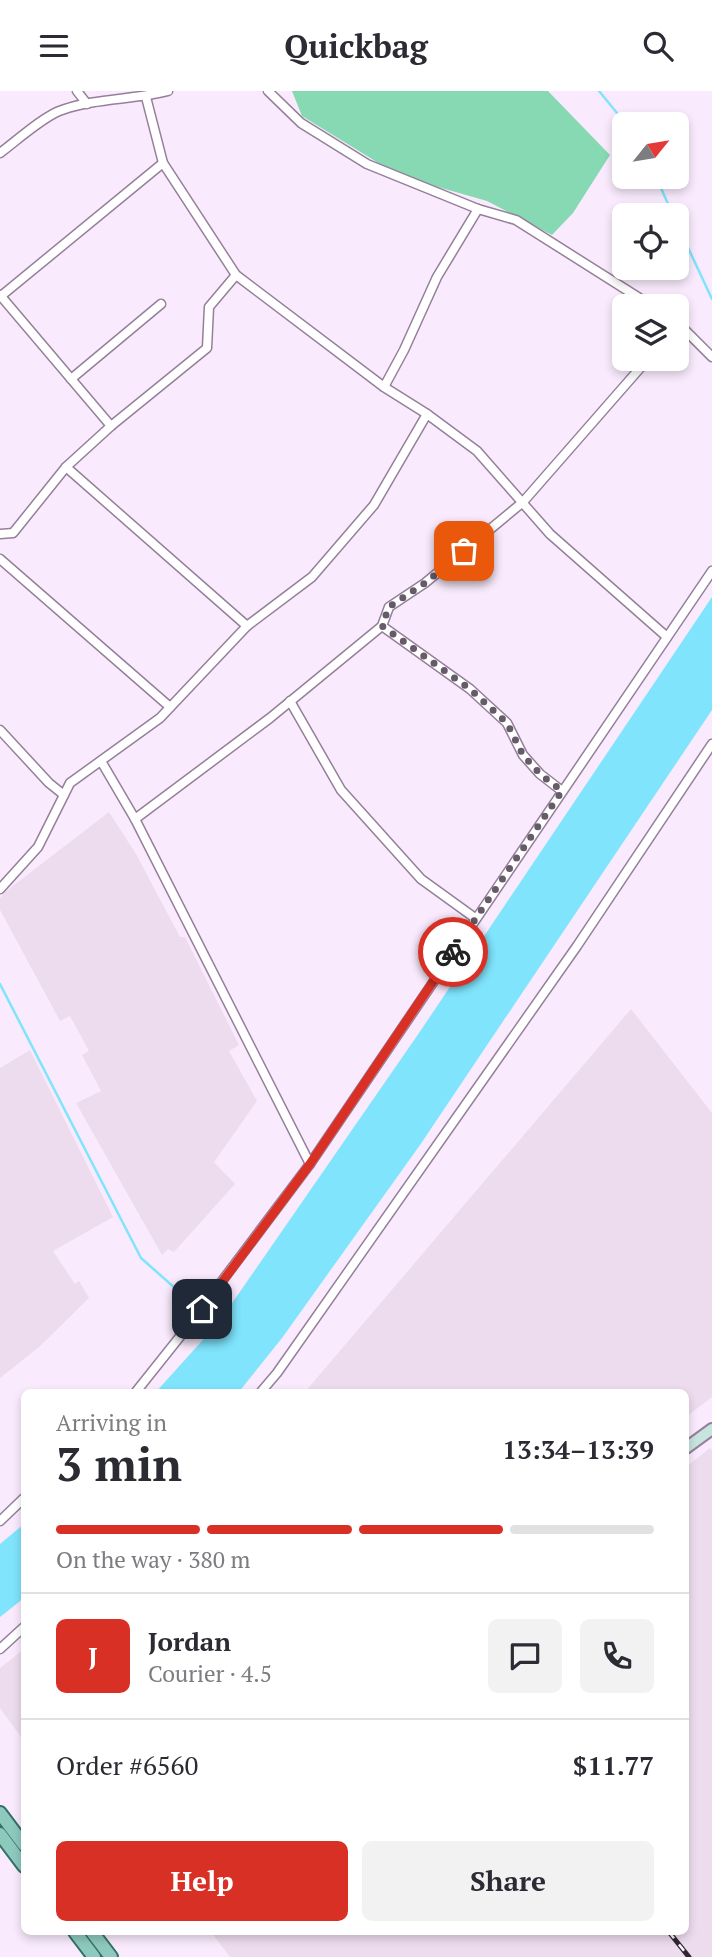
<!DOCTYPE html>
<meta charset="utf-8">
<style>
body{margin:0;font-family:"PT Serif",serif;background:#f2f2f3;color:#2b2b33;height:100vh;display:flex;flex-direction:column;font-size:26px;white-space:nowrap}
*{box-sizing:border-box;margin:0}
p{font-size:23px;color:#7c7c81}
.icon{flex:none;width:38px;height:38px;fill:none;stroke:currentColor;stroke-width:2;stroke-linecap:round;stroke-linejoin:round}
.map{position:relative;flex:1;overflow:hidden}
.side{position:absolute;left:21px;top:1298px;width:668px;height:546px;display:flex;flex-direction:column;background:#fff;border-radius:10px;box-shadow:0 4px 10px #0003}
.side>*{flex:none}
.needle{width:46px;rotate:60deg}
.fabs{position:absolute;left:612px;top:21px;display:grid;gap:14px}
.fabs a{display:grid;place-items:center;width:77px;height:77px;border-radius:10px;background:#fff;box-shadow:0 4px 10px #0003;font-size:35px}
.pin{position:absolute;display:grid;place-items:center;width:60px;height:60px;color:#fff;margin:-30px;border-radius:14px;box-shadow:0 4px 10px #0006}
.courier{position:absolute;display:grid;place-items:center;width:70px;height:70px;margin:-35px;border:5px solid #d93025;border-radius:50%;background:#fff;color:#222;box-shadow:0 2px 9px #0007}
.summary em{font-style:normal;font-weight:800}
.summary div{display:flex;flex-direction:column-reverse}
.summary{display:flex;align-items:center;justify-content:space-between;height:119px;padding:0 35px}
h1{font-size:46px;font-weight:800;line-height:52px}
.bar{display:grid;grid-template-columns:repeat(4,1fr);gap:10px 7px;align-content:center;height:84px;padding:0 35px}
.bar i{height:9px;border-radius:5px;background:#e1e1e2}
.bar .current{background:#d93025}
.bar p{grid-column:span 4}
.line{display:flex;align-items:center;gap:18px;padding:0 35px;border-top:2px solid #e1e1e2}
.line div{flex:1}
.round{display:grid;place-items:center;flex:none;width:74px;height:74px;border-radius:10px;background:#f2f2f3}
.button{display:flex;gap:14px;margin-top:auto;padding:14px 35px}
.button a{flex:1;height:80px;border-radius:10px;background:#d93025;color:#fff;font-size:28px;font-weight:800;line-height:80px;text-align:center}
.button a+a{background:#f2f2f3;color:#2b2b33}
header{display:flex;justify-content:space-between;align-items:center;height:91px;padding:0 35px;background:#fff;font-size:32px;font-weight:800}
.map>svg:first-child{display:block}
</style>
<header><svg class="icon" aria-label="menu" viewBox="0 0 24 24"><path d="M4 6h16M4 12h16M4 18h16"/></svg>Quickbag<svg class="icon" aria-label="search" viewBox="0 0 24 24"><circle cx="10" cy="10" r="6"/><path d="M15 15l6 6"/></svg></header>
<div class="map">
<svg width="712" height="1866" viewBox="0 0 712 1866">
<rect width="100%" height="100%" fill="#f9ebfd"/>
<g fill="#eddcee">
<polygon points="109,721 136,763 180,846 185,846 239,954 229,960 257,1010 214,1071 235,1093 174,1161 168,1158 162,1164 76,1012 101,1000 82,964 89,960 70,925 60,930 0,819 0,807 5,801"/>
<polygon points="631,918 712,1022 712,1306 686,1326 686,1302 304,1302"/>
<polygon points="30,959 113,1126 53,1160 75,1193 79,1190 89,1207 39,1256 0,1287 0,977"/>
<polygon points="710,1357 712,1359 712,1866 230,1866 211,1841 686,1841 686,1376"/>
<polygon points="24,1558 24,1650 0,1617 0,1577"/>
</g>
<polygon fill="#87d9b3" points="292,0 548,0 610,64 573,122 552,144 487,110 431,94 380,73 302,25"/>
<g fill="#7fe4fc">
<polygon points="712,506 712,619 420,1054 282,1247 238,1302 155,1302 219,1231 419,942"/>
<polygon points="24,1433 24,1507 0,1526 0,1453"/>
</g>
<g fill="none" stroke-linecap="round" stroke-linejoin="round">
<g stroke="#7fe4fc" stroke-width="2.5">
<polyline points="599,0 626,33"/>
<polyline points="656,86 673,124"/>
<polyline points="677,133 712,208"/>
<polyline points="0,893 141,1167 184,1205"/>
<polyline points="207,1222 219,1232"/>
</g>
<g stroke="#957f9a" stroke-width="11">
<g id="street">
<polyline points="77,0 87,13"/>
<polyline points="268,0 301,32 367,73 478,118 516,129 652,215"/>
<polyline points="146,6 163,72 236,184 384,296 427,323 477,360 550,443 667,546"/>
<path d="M0 62C15 51 45 24 62 19 96 7 133 9 168 0"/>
<polyline points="0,204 111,335"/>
<polyline points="1,205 163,72"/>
<polyline points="677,231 712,266"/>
<polyline points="71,288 161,213"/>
<polyline points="384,296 404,259 437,186 478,118"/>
<polyline points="66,376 247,535"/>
<polyline points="0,443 13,442 66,376 111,335 207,257 209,216 236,184"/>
<polyline points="0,468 170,616"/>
<polyline points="382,535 470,598 507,632 523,664 540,683 562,700"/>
<polyline points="290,610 341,699 421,788 475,827"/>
<polyline points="0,639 49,692 64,704"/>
<polyline points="101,670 135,728 310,1073"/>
<polyline points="135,728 270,627 382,535 389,516 425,492 523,411 648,268"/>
<polyline points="0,798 38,756 70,692 160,627 247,535 312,486 374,414 427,323"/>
<polyline points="135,1302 186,1238 310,1073 712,480"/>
<polyline points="260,1302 277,1282 577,855 712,653"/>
<polyline points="0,1430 24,1407"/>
<polyline points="0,1558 24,1536"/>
</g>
</g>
<g stroke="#957f9a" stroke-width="14">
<polyline id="secondary" points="686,1357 712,1338"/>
</g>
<g stroke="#347068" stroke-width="16">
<g id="primary">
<polyline points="0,1722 24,1754"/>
<polyline points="0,1743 24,1775"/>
<polyline points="75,1841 94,1866"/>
<polyline points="92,1841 111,1866"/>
</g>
</g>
<use href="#street" stroke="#fff" stroke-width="8"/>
<use href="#secondary" stroke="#c7e4de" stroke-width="10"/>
<use href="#primary" stroke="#8ec9be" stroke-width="12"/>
<g stroke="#312733" stroke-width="5">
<polyline id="rail" points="669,1841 689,1866"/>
</g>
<use href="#rail" stroke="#fefefe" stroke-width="2.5" stroke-dasharray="8" stroke-linecap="butt"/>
</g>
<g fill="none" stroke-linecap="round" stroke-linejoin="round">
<polyline stroke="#665b69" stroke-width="7" stroke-dasharray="0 12.6" points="453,861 562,700 540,683 523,664 507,632 470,598 382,535 389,516 425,492 464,460"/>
<polyline stroke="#d93025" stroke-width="9" points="202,1218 310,1073 453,861"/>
</g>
</svg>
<div class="fabs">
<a><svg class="needle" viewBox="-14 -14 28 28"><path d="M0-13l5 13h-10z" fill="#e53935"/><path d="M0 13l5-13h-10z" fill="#7c7c81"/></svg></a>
<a><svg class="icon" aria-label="locate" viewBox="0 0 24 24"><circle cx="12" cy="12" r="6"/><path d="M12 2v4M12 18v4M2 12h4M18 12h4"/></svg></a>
<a><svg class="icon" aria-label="layers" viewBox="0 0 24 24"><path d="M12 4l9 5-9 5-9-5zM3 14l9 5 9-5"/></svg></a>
</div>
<div class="pin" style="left:464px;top:460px;background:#ea580c"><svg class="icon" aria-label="bag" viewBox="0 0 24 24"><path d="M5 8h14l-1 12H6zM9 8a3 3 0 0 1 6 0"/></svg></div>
<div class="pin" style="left:202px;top:1218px;background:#1f2937"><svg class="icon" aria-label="home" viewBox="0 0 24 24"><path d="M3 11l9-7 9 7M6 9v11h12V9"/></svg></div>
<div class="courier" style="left:453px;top:861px"><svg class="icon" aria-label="bike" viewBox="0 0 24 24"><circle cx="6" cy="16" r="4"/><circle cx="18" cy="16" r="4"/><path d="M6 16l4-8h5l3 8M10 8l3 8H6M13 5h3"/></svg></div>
<section class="side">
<div class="summary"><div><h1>3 min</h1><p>Arriving in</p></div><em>13:34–13:39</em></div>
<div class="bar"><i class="current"></i><i class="current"></i><i class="current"></i><i></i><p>On the way · 380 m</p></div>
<div class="line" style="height:126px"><b class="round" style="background:#d93025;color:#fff">J</b><div><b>Jordan</b><p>Courier · 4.5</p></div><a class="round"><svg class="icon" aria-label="chat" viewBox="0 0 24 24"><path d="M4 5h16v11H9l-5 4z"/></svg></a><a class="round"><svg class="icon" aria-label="phone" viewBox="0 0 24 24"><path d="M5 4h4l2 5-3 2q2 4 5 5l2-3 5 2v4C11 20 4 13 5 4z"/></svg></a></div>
<div class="line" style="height:91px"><div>Order #6560</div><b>$11.77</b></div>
<div class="button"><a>Help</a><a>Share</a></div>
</section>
</div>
